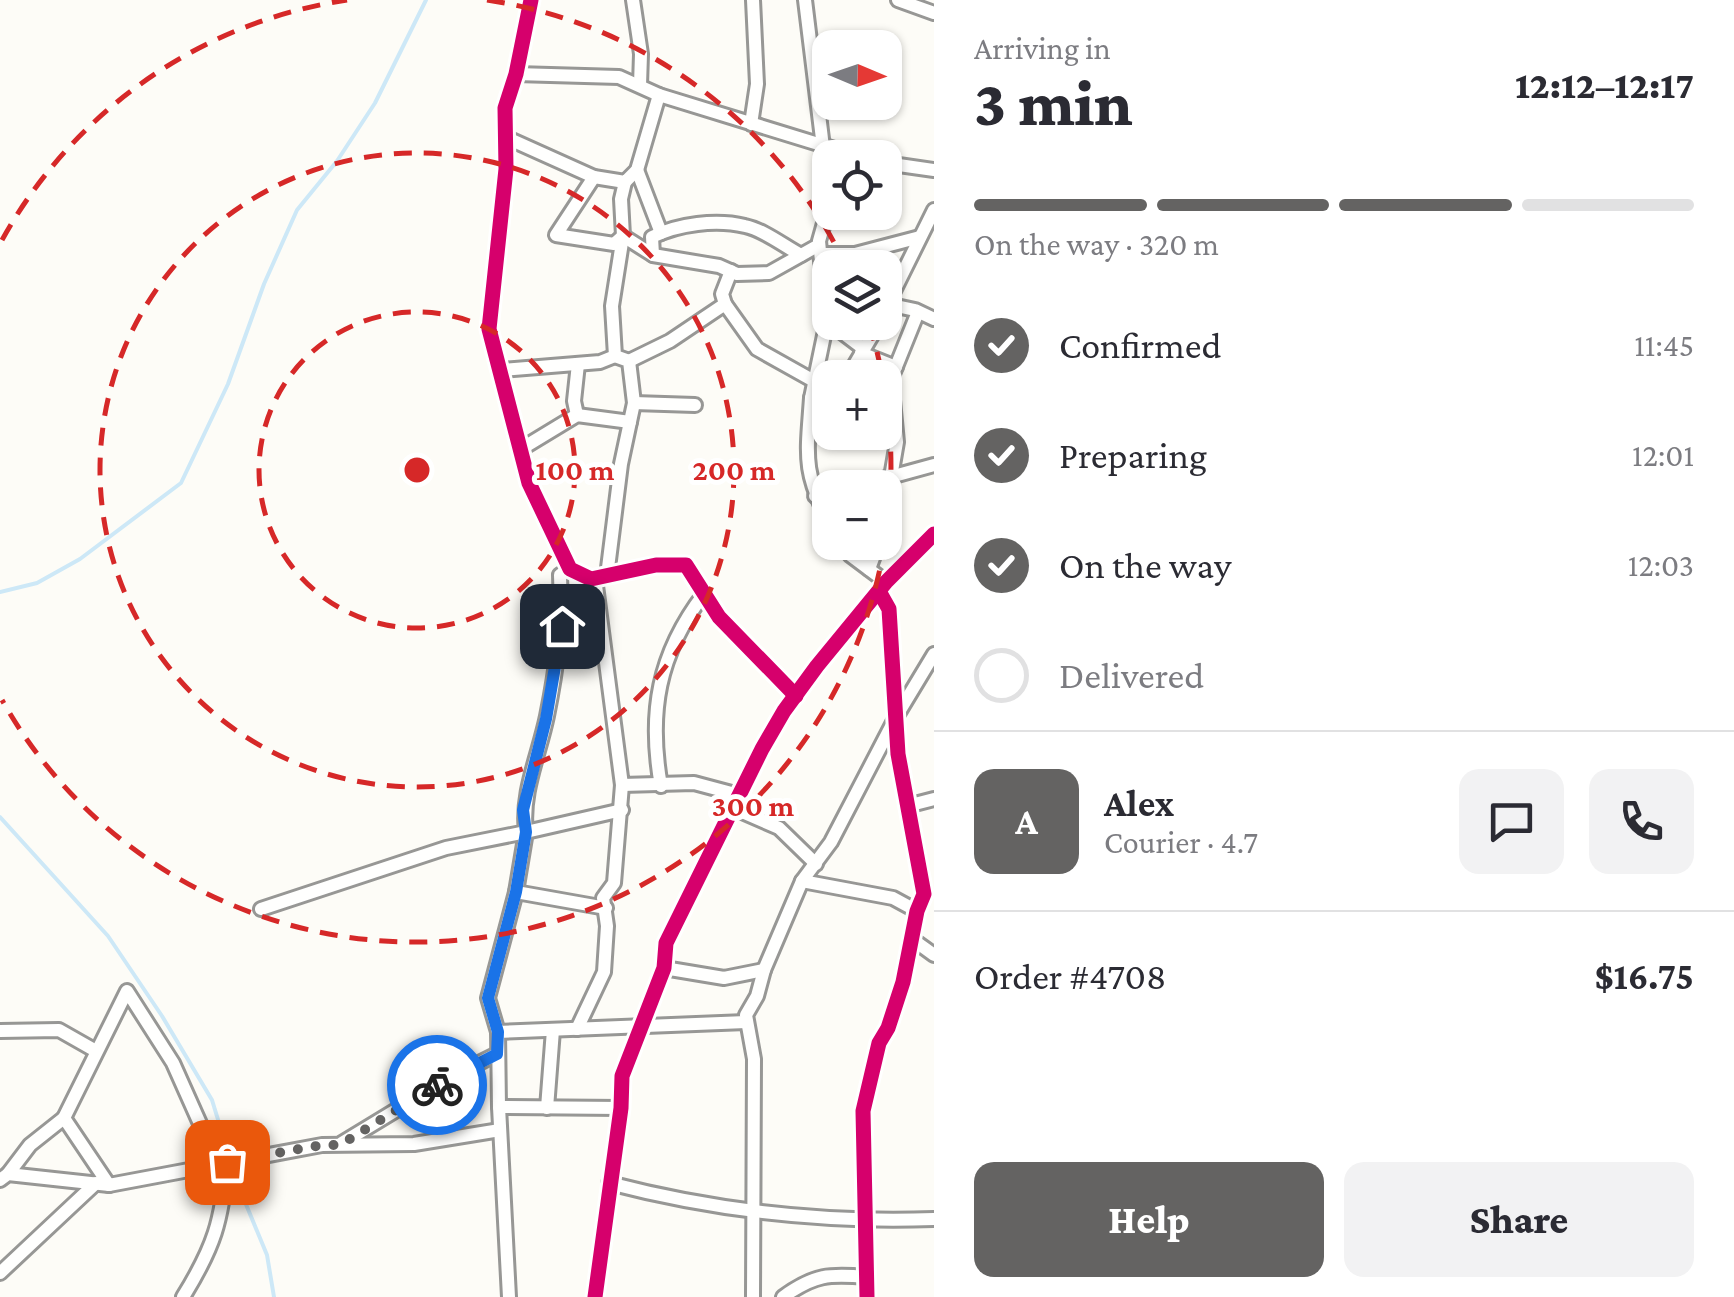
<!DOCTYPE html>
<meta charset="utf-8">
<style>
body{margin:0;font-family:"Crimson Pro",serif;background:#f2f2f3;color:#2b2b33;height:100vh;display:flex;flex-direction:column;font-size:38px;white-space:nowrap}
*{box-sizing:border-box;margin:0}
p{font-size:32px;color:#7c7c81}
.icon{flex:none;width:55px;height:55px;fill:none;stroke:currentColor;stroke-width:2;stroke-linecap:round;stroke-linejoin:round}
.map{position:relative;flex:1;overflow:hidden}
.drawer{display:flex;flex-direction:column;background:#fff;width:800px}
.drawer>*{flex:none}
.needle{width:65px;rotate:92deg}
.tools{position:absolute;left:812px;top:30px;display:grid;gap:20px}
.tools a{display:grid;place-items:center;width:90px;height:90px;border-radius:20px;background:#fff;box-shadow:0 2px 8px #0004;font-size:50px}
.pin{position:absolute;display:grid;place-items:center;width:85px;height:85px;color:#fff;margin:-42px;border-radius:20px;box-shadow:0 5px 15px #0006}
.courier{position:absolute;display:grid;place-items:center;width:100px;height:100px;margin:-50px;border:8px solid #1a73e8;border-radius:50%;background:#fff;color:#222;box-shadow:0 2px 12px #0007}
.overview em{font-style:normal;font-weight:800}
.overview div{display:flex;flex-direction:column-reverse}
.overview{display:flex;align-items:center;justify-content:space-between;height:170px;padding:0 40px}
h1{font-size:65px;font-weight:800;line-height:75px}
.bar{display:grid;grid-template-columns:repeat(4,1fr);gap:15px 10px;align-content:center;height:120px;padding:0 40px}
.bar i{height:12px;border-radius:8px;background:#e1e1e2}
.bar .current{background:#646362}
.bar p{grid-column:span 4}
.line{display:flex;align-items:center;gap:25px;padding:0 40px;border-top:2px solid #e1e1e2}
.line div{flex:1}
.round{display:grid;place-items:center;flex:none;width:105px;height:105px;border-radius:20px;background:#f2f2f3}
ol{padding:0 40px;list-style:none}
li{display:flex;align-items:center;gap:30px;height:110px}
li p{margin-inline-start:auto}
li .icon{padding:10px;border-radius:50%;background:#646362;color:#fff;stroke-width:4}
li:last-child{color:#7c7c81}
li i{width:55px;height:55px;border:5px solid #e1e1e2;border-radius:50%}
.primary-button{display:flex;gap:20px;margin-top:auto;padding:20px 40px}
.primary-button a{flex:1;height:115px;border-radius:20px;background:#646362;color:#fff;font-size:40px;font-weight:800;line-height:115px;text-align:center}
.primary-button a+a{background:#f2f2f3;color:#2b2b33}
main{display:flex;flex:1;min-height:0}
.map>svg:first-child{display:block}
</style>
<main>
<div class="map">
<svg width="934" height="1297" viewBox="0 0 934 1297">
<rect width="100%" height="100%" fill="#fdfcf7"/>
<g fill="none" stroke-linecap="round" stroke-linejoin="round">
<g stroke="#cde8f7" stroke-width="4">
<polyline points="0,592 37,583 80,559 181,483 228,384 264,284 297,210 337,161 375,103 426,0"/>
<polyline points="0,817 108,936 162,1016 212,1100 238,1185 267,1255 274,1297"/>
</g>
<g stroke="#979795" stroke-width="18">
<g id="street">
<polyline points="531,0 516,74 505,108 506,169 489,329 529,483 570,569 591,579 656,565 686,565 719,617 796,696"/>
<polyline points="633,0 641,54 640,85"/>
<polyline points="805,0 823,147"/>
<polyline points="898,0 934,13"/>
<polyline points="516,74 619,77 659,95 864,158"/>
<polyline points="751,124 757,84 753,0"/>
<polyline points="505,137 594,177 625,182 637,170 659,95"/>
<polyline points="885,163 934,170"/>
<polyline points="637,170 661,233"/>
<polyline points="594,177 556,235 614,244 623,236 653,255 719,266 737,274 769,273 819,245"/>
<polyline points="821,254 855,254 920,237"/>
<path d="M653 255 652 237C678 224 716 219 745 226 764 230 784 246 801 255"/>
<polyline points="725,304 722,294 731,271"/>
<polyline points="887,304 915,310 934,319"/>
<polyline points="885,309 934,210"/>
<polyline points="827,321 864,349"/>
<polyline points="861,353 896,367"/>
<polyline points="629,361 670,341 725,304 757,349 814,381"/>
<polyline points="502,370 600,362 615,356"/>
<polyline points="841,378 851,371 880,322"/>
<path d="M830 385 811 398C807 455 802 471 830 524"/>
<polyline points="811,398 827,321 819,241 830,202"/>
<polyline points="634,403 695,405"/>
<polyline points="577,415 574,401 578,364"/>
<polyline points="521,449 577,415 630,422"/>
<polyline points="850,488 934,465"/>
<polyline points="815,496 830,493"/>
<polyline points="885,512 897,442 891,379 918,312"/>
<polyline points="842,542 850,555 886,582"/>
<polyline points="869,569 879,542"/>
<polyline points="607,576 621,464 634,403 629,361 615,356 612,306 623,236 621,199 625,182"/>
<polyline points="595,578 622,785 694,783 739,795"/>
<path d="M661 786C648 713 658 654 704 594"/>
<polyline points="907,806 934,799"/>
<polyline points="733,808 779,828 816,864"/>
<polyline points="622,810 526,832 516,892 488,998 498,1032 746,1022"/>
<polyline points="802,881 893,898 917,911"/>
<polyline points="516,892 606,908"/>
<path d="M261 909 446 848 526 832C521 793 539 755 547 716 557 667 562 625 560 575L570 569"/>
<polyline points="912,939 934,955"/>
<polyline points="664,968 724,978 764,970"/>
<polyline points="577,1029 604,972 607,926 603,898 614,883 622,785"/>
<polyline points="0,1031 59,1030 96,1051"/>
<polyline points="498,1032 499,1107 621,1108"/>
<polyline points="499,1107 509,1297"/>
<polyline points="547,1108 553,1030"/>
<polyline points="342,1143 449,1078 497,1054"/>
<polyline points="8,1174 30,1145 64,1118"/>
<polyline points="0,1180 8,1174 109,1185 322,1145 414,1144 500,1130"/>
<path d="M609 1183C716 1211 823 1223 934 1219"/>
<polyline points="109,1185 64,1118 127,991 173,1063 218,1164"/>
<polyline points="0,1273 96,1183"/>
<path d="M183 1297C214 1247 222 1221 227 1162"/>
<polyline points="595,1297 621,1108 622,1076 664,968 666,943 762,749 784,711 817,666 886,582 934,534"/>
<polyline points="753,1297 754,1059 746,1015 757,996 764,970 802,881 831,842 896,717 934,654"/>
<path d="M783 1297C815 1274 829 1274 867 1277"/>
<polyline points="867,1297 863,1111 879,1043 888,1028 903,982 917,911 924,894 898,754 889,609 880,593"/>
</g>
</g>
<use href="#street" stroke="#fffffe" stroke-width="12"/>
<g stroke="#fff" stroke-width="21">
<g id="cycleway">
<polyline points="531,0 516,74 505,108 506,169 489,329 529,483 570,569 591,579 656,565 686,565 719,617 796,696"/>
<polyline points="595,1297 621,1108 622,1076 664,968 666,943 762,749 784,711 817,666 886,582 934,534"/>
<polyline points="867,1297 863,1111 879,1043 888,1028 903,982 917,911 924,894 898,754 889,609 880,593"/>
</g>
</g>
<use href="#cycleway" stroke="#d6006c" stroke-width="15"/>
</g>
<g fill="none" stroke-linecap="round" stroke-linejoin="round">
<polyline stroke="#646362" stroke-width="10" stroke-dasharray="0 18" points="227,1162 322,1145 340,1145 437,1085"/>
<polyline stroke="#1a73e8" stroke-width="12" points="437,1085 497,1054 498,1032 488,998 516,892 526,832 523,810 546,719 562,626"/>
</g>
<g fill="none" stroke="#d62828" stroke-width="5" stroke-dasharray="18 12">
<circle cx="417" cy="470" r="158"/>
<circle cx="417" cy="470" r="317"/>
<path d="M2 240A475 475 0 0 1 347 0M487 0A475 475 0 0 1 846 266M869 323A475 475 0 0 1 882 375M885 392A475 475 0 0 1 2 700"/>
</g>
<circle cx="417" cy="470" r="15" fill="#d62828" stroke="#fff" stroke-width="5"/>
<g font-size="30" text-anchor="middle" font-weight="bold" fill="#d62828" stroke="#fff" stroke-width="10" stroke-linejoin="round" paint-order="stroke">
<text x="575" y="480">100 m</text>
<text x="734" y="480">200 m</text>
<text x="753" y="816">300 m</text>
</g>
</svg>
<div class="tools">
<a><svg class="needle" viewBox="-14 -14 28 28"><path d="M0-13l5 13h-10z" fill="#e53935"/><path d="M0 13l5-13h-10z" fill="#7c7c81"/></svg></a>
<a><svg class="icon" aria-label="locate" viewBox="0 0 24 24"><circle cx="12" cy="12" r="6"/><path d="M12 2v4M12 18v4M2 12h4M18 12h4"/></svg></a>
<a><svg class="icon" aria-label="layers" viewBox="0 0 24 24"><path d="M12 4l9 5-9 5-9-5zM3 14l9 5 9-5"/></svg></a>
<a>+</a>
<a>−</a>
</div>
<div class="pin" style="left:227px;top:1162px;background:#ea580c"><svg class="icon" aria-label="bag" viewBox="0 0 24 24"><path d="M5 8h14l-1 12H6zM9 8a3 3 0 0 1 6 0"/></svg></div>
<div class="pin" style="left:562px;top:626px;background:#1f2937"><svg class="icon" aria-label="home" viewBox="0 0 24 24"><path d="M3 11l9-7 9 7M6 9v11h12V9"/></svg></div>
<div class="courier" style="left:437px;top:1085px"><svg class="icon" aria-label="bike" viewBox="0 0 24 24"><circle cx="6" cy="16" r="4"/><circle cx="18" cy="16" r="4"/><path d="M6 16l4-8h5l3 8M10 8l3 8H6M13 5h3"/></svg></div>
</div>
<section class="drawer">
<div class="overview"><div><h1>3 min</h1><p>Arriving in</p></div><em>12:12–12:17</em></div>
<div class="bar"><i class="current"></i><i class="current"></i><i class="current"></i><i></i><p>On the way · 320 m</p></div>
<ol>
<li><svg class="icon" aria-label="check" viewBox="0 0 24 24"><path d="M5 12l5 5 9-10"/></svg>Confirmed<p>11:45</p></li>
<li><svg class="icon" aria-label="check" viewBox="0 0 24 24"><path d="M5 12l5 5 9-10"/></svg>Preparing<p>12:01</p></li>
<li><svg class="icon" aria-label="check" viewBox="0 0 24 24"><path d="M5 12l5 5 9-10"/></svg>On the way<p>12:03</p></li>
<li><i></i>Delivered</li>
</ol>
<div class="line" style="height:180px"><b class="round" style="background:#646362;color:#fff">A</b><div><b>Alex</b><p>Courier · 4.7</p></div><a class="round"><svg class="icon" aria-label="chat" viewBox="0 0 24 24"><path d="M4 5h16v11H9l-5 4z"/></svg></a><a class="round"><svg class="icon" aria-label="phone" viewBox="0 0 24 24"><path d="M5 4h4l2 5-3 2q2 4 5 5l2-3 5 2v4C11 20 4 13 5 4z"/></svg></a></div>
<div class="line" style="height:130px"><div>Order #4708</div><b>$16.75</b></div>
<div class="primary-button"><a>Help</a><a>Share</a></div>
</section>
</main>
